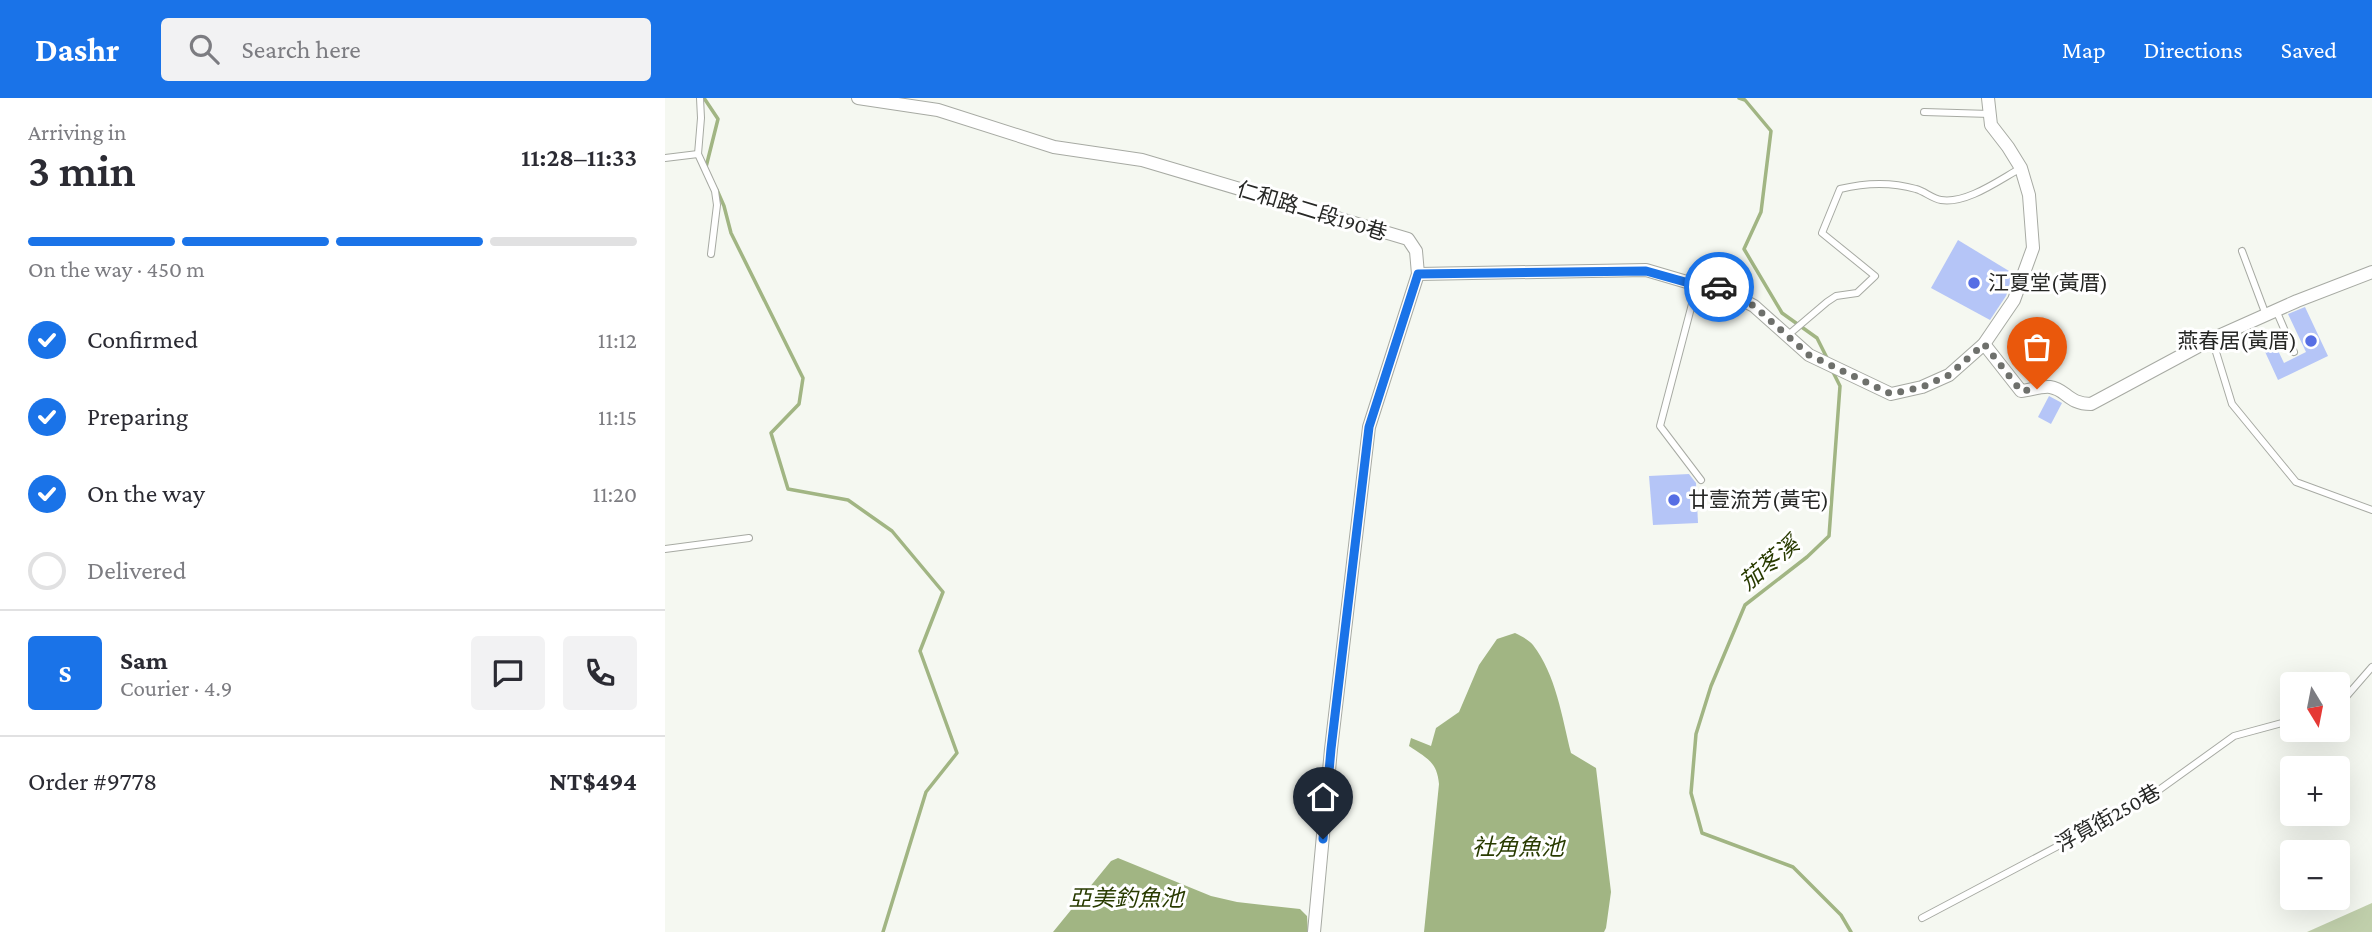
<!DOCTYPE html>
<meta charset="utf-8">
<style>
body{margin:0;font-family:"Crimson Pro","Noto Sans TC",serif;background:#f2f2f3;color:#2b2b33;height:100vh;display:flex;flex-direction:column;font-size:26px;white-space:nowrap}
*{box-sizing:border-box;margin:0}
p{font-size:23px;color:#7c7c81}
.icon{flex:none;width:38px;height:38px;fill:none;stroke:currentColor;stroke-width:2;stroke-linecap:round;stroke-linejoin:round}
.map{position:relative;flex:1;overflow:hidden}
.sheet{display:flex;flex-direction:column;background:#fff;width:665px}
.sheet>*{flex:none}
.needle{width:46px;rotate:170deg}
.buttons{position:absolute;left:1615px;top:574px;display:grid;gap:14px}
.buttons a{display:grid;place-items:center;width:70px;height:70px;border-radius:7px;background:#fff;box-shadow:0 7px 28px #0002;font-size:35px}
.pin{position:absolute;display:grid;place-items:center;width:60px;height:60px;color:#fff;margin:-72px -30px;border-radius:50% 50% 50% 0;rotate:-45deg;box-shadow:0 0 7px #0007}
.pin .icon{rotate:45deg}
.courier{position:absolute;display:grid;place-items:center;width:70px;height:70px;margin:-35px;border:5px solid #1a73e8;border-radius:50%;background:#fff;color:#222;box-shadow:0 2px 9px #0007}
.head em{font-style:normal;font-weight:600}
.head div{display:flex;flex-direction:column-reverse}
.head{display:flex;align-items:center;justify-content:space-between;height:119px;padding:0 28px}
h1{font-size:46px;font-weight:600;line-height:52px}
.bar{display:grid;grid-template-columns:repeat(4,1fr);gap:10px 7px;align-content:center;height:84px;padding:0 28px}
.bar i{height:9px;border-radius:5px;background:#e1e1e2}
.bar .selected{background:#1a73e8}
.bar p{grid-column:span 4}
.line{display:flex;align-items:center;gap:18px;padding:0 28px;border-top:2px solid #e1e1e2}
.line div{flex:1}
.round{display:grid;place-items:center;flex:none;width:74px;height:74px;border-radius:7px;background:#f2f2f3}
ol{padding:0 28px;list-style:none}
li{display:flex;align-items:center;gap:21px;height:77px}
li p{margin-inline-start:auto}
li .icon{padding:7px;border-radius:50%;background:#1a73e8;color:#fff;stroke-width:4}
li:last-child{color:#7c7c81}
li i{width:38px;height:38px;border:4px solid #e1e1e2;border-radius:50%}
header{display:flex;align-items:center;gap:42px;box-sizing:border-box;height:98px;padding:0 35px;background:#1a73e8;color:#fff}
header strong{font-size:33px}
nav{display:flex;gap:38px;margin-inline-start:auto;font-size:24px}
.search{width:490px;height:63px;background:#f2f2f3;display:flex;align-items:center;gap:18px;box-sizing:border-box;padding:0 24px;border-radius:7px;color:#7c7c81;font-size:26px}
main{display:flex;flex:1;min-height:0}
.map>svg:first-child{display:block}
</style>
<header>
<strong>Dashr</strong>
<div class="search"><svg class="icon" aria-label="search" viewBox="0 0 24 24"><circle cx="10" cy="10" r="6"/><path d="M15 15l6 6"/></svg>Search here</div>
<nav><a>Map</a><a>Directions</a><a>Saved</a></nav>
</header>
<main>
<section class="sheet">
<div class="head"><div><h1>3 min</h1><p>Arriving in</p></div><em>11:28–11:33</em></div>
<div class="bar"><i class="selected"></i><i class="selected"></i><i class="selected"></i><i></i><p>On the way · 450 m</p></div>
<ol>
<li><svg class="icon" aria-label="check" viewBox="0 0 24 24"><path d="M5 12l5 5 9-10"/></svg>Confirmed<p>11:12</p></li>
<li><svg class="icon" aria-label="check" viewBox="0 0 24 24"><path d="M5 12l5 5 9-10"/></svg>Preparing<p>11:15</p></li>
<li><svg class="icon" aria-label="check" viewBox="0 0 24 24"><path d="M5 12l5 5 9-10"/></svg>On the way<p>11:20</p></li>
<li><i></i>Delivered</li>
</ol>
<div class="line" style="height:126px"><b class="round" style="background:#1a73e8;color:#fff">S</b><div><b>Sam</b><p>Courier · 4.9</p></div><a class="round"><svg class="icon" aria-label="chat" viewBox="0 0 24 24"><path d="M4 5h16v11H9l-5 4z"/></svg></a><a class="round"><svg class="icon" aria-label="phone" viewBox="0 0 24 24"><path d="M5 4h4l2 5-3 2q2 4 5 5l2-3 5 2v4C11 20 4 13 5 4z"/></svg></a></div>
<div class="line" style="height:91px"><div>Order #9778</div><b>NT$494</b></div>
</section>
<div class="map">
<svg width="1707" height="834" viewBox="0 0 1707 834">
<rect width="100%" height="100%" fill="#f5f8f1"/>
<polygon fill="#c0cfab" points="1707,805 1707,834 1642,834"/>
<g fill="#a1b583">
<path d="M850 535C856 538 864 542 868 547 891 577 897 619 906 655L931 670 946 794 941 830 939 834H759L774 686C772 663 761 660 744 648L746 640 766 648 771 630 794 614 814 567 832 541Z"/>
<polygon points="453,760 546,798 572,804 635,811 642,818 643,834 388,834 446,763"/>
</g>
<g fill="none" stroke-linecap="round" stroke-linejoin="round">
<g stroke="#a1b583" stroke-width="3.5">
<polyline points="39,0 53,21 41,69"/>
<polyline points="1074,0 1080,2 1106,33 1096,114 1079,151 1117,215 1152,240 1162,260"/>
<polyline points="52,92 59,108 66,135 138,280 134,306 106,335 123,391 183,402 227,433 278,494 255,553 292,655 261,694 218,834"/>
<polyline points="1168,274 1175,288 1164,438 1142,459 1080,507 1046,588 1031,636 1026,695 1037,735 1128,769 1176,817 1186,834"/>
</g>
</g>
<g fill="#b5c5f7">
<polygon points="1293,142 1349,176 1341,198 1325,222 1266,190"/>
<polygon points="1640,209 1663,258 1613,282 1596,245 1607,240 1619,265 1641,254 1623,216"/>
<polygon points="1384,298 1397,305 1386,326 1373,319"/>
<polygon points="1024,376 1031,385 1033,425 988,427 984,378"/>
</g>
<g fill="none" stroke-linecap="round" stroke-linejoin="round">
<g stroke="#a7aaa3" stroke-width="8">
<g id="lane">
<polyline points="35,0 36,20 33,56 50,93 52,107 46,156"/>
<polyline points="1259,14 1325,16"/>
<polyline points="0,60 33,56"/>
<polyline points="1577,153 1601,217"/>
<polyline points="1032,187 995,328 1036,382"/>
<polyline points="1611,212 1629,254"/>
<path d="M1122 238 1162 204 1171 198 1192 195 1210 178 1157 135 1175 91C1199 85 1227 84 1251 91 1259 93 1268 101 1276 102 1302 106 1334 82 1356 70"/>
<polyline points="1547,241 1567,306 1631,384 1707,412"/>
<polyline points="0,451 84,440"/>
<polyline points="1673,608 1707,569"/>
<polyline points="1257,820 1480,702 1569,638 1628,622"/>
</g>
</g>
<g stroke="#a7aaa3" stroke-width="14">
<g id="street">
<polyline points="193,0 273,12 389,49 477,62 743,141 751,153 753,176 704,329 666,651 649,834"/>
<polyline points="753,176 981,172 1032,187 1053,189 1089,208 1144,257 1226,296 1257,289 1284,277 1319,246 1349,202 1368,150 1364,97 1356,70 1343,49 1326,27 1323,0"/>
<path d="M1319 246 1356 293C1365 292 1377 288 1385 289 1401 291 1403 306 1426 306L1547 241 1632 203 1707 174"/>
</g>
</g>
<use href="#lane" stroke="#fff" stroke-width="6"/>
<use href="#street" stroke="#fff" stroke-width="12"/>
</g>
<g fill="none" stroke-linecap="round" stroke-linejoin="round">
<polyline stroke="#6e706c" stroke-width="7" stroke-dasharray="0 12.6" points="1054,189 1089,208 1144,257 1226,296 1257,289 1284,277 1319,246 1356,293 1372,291"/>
<polyline stroke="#1a73e8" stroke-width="9" points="658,741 666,651 704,329 753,176 981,173 1031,187 1054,189"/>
</g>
<g fill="#566ee4" stroke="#fff" stroke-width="2.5">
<circle cx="1309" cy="185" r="7"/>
<circle cx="1646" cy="243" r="7"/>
<circle cx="1009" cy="402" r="7"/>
</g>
<g text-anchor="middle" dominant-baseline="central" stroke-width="6" stroke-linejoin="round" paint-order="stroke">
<g font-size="21" fill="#262725" stroke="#fff">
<text transform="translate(647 113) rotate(17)">仁和路二段190巷</text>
<text transform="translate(1443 720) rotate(-29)">浮筧街250巷</text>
</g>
<g font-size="21" fill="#262725" stroke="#fff" text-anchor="start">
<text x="1323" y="185">江夏堂(黃厝)</text>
<text x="1632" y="243" text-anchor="end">燕春居(黃厝)</text>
<text x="1023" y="402">廿壹流芳(黃宅)</text>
</g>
<g font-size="23" font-style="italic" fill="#293b01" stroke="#fff">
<text transform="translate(1104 465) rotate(-40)">茄苳溪</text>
<text x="853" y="749">社角魚池</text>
<text x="461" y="800">亞美釣魚池</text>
</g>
</g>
</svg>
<div class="buttons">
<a><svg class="needle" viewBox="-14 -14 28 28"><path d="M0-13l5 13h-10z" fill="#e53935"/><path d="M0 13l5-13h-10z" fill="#7c7c81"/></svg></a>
<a>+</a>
<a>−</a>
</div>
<div class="pin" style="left:1372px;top:291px;background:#ea580c"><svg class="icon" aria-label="bag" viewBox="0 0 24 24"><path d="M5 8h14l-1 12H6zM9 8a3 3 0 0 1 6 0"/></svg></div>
<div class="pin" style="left:658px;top:741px;background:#1f2937"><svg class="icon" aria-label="home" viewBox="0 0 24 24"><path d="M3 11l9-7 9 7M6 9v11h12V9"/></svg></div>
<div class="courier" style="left:1054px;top:189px"><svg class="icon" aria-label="car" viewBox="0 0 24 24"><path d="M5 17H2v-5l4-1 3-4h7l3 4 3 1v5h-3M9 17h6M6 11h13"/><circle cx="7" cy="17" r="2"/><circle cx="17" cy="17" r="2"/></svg></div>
</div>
</main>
